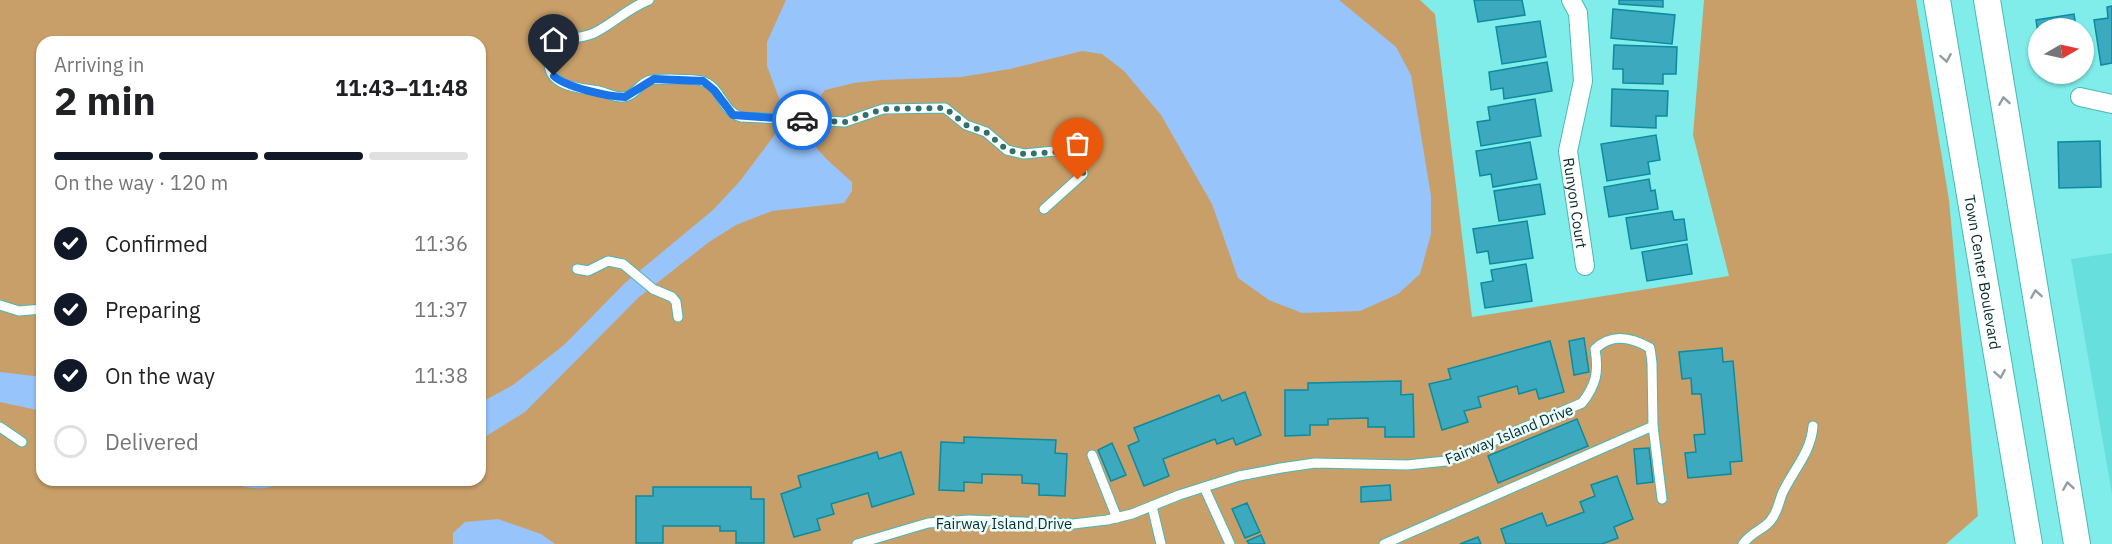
<!DOCTYPE html>
<meta charset="utf-8">
<style>
body{margin:0;font-family:"IBM Plex Sans",sans-serif;background:#f2f2f2;color:#202124;height:100vh;display:flex;flex-direction:column;font-size:22px;white-space:nowrap}
*{box-sizing:border-box;margin:0}
p{font-size:20px;color:#757577}
.icon{flex:none;width:33px;height:33px;fill:none;stroke:currentColor;stroke-width:2;stroke-linecap:round;stroke-linejoin:round}
.map{position:relative;flex:1;overflow:hidden}
.sheet{position:absolute;left:36px;top:36px;width:450px;height:450px;display:flex;flex-direction:column;background:#fff;border-radius:18px;box-shadow:0 2px 4px #0004}
.sheet>*{flex:none}
.needle{width:39px;rotate:81deg}
.buttons{position:absolute;left:2028px;top:18px;display:grid;gap:12px}
.buttons a{display:grid;place-items:center;width:66px;height:66px;border-radius:50%;background:#fff;box-shadow:0 2px 4px #0004;font-size:30px}
.pin{position:absolute;display:grid;place-items:center;width:51px;height:51px;color:#fff;margin:-62px -26px;border-radius:50% 50% 50% 0;rotate:-45deg;box-shadow:0 0 6px #0007}
.pin .icon{rotate:45deg}
.courier{position:absolute;display:grid;place-items:center;width:60px;height:60px;margin:-30px;border:4px solid #1a73e8;border-radius:50%;background:#fff;color:#222;box-shadow:0 2px 8px #0007}
.overview em{font-style:normal;font-weight:700}
.overview div{display:flex;flex-direction:column-reverse}
.overview{display:flex;align-items:center;justify-content:space-between;height:102px;padding:0 18px}
h1{font-size:39px;font-weight:700;line-height:45px}
.bar{display:grid;grid-template-columns:repeat(4,1fr);gap:9px 6px;align-content:center;height:72px;padding:0 18px}
.bar i{height:8px;border-radius:4px;background:#e0e0e0}
.bar .active{background:#111827}
.bar p{grid-column:span 4}
ol{padding:0 18px;list-style:none}
li{display:flex;align-items:center;gap:18px;height:66px}
li p{margin-inline-start:auto}
li .icon{padding:6px;border-radius:50%;background:#111827;color:#fff;stroke-width:4}
li:last-child{color:#757577}
li i{width:33px;height:33px;border:3px solid #e0e0e0;border-radius:50%}
.map>svg:first-child{display:block}
</style>
<div class="map">
<svg width="2112" height="544" viewBox="0 0 2112 544">
<rect width="100%" height="100%" fill="#80edea"/>
<polygon fill="#67e0dd" points="2112,253 2112,494 2071,259"/>
<path fill="#c99f69" fill-rule="evenodd" d="M0 0H1420L1435 14 1472 317 1729 276 1693 135 1704 0H1916L1949 200 1978 516 1946 544H0ZM42 42H480V480H42Z"/>
<g fill="#97c4fb">
<path d="M786 0H1339L1396 47 1411 75 1431 196V234L1420 274 1398 294 1360 311 1302 313 1269 300 1238 278 1212 204 1161 115 1124 71 1102 54 1082 51 1010 69 961 77 881 80 854 83 825 90C790 135 818 151 852 182V191L844 203 772 211 736 225 709 242 638 298 525 412 480 440V403L513 385 564 345 625 283 713 210 740 181 782 125 783 109 767 66V42Z"/>
<polygon points="0,372 42,377 42,411 0,402"/>
<path d="M222 480H291C263 492 251 490 222 480Z"/>
<polygon points="498,519 541,534 555,544 453,544 453,533 465,522"/>
</g>
<g fill="#3da9be" stroke="#0a8b9f" stroke-width="1.5">
<polygon points="1474,0 1522,0 1525,15 1478,22"/>
<polygon points="1619,0 1663,0 1663,7 1619,4"/>
<polygon points="2112,6 2112,63 2101,65 2094,20 2108,18 2107,7"/>
<polygon points="1613,9 1675,15 1672,44 1611,38"/>
<polygon points="2074,14 2076,28 2038,28 2038,34 2036,20"/>
<polygon points="1540,21 1546,57 1502,64 1496,27"/>
<polygon points="1614,45 1677,47 1676,74 1663,74 1663,84 1623,83 1623,69 1613,69"/>
<polygon points="1547,62 1552,91 1504,99 1503,88 1491,90 1489,72"/>
<polygon points="1612,89 1668,91 1667,116 1656,116 1656,128 1611,126"/>
<polygon points="1535,99 1541,136 1481,146 1477,122 1490,120 1488,107"/>
<polygon points="1656,135 1660,160 1648,162 1650,174 1607,181 1601,144"/>
<polygon points="2100,141 2101,187 2059,188 2058,142"/>
<polygon points="1530,142 1537,179 1493,187 1491,174 1480,176 1476,151"/>
<polygon points="1649,179 1651,191 1655,190 1658,209 1609,217 1604,187"/>
<polygon points="1540,184 1545,214 1499,221 1494,191"/>
<polygon points="1672,211 1674,220 1684,219 1687,240 1631,249 1626,218"/>
<polygon points="1527,221 1533,258 1490,264 1488,251 1477,253 1473,229"/>
<polygon points="1687,244 1692,274 1647,281 1642,252"/>
<polygon points="1526,264 1532,301 1485,308 1481,283 1493,281 1491,270"/>
<polygon points="1584,338 1589,372 1574,375 1569,341"/>
<polygon points="1550,341 1564,392 1539,399 1536,389 1519,394 1517,386 1478,397 1481,407 1464,411 1468,422 1442,430 1429,384 1451,379 1448,369"/>
<polygon points="1722,348 1723,362 1733,361 1742,461 1730,462 1731,474 1688,478 1685,453 1696,452 1694,435 1705,434 1701,394 1692,394 1691,378 1682,379 1679,352"/>
<polygon points="1401,381 1401,395 1413,394 1414,437 1385,437 1385,427 1368,427 1368,418 1328,419 1328,425 1310,425 1310,435 1285,436 1285,390 1308,390 1308,383"/>
<polygon points="1245,392 1261,435 1236,445 1233,438 1217,444 1215,439 1163,459 1169,476 1144,486 1128,446 1139,441 1134,428 1219,395 1222,401"/>
<polygon points="1577,419 1588,446 1498,483 1488,456"/>
<polygon points="964,437 1056,440 1055,453 1067,454 1065,496 1039,495 1039,484 1022,483 1022,475 982,474 982,483 964,482 964,491 939,490 941,442 964,443"/>
<polygon points="1112,443 1126,475 1111,481 1098,450"/>
<polygon points="1649,448 1653,482 1637,484 1634,449"/>
<polygon points="877,452 879,459 901,452 914,494 872,507 868,493 831,504 834,514 817,519 820,530 794,537 781,494 801,487 798,476"/>
<polygon points="1617,476 1633,519 1614,527 1618,538 1602,544 1506,544 1501,529 1542,513 1547,526 1584,512 1580,502 1595,496 1591,485"/>
<polygon points="1390,485 1391,500 1361,502 1361,487"/>
<polygon points="653,487 751,487 751,499 764,499 764,543 736,543 736,531 720,531 720,526 663,526 663,543 636,543 636,496 653,496"/>
<polygon points="1247,503 1260,532 1245,538 1232,509"/>
<polygon points="1261,535 1265,544 1249,544 1247,541"/>
<polygon points="1478,537 1481,544 1460,544"/>
</g>
<g fill="none" stroke-linecap="round" stroke-linejoin="round">
<g stroke="#48b8b5" stroke-width="11">
<g id="service">
<path d="M649 0C628 8 614 23 594 33 582 39 566 36 556 46 552 50 550 57 549 62 549 88 582 88 599 91 607 93 614 97 621 97 633 98 638 85 648 81 655 78 694 79 702 81 721 86 722 112 741 117L845 122 883 109 945 108 966 125 986 132 1007 150 1024 154 1065 150 1081 159 1083 174 1044 209"/>
<polyline points="577,269 588,271 608,261 623,264 653,289 672,297 676,302 678,317"/>
<polyline points="0,305 19,311 42,309"/>
<polyline points="0,427 22,442"/>
<polyline points="1092,455 1117,518"/>
<polyline points="1204,487 1230,544"/>
<polyline points="1152,506 1161,544"/>
<path d="M857 544 928 523 969 520 1073 524 1107 520 1132 514 1179 495 1239 476 1281 468 1315 463 1407 465 1446 461 1582 403C1596 385 1599 372 1595 349 1612 333 1631 337 1650 348L1652 363 1653 426 1662 499"/>
<polyline points="1384,544 1653,426"/>
<path d="M1743 544C1752 531 1765 529 1771 520 1777 513 1779 502 1782 494 1793 470 1811 453 1813 426"/>
</g>
</g>
<g stroke="#48b8b5" stroke-width="20">
<g id="minor">
<path id="s1" d="M1571 0 1578 13 1583 81 1568 151 1585 266"/>
<polyline points="2080,97 2112,104"/>
</g>
</g>
<g stroke="#48b8b5" stroke-width="28">
<g id="secondary">
<path id="s2" d="M1937 0 2029 544"/>
<polyline points="1987,0 2077,544"/>
</g>
</g>
<use href="#service" stroke="#fff" stroke-width="9"/>
<use href="#minor" stroke="#fff" stroke-width="18"/>
<use href="#secondary" stroke="#fff" stroke-width="26"/>
</g>
<defs><path id="oneway-chevron" d="M-2-3.5L2.5 0L-2 3.5" fill="none" stroke-width="1.6" stroke-linecap="round" stroke-linejoin="round" transform="scale(1.5)"/></defs>
<g stroke="#8fa0a0">
<use href="#oneway-chevron" transform="translate(1946 58) rotate(80)"/>
<use href="#oneway-chevron" transform="translate(2004 101) rotate(-99)"/>
<use href="#oneway-chevron" transform="translate(2036 294) rotate(-99)"/>
<use href="#oneway-chevron" transform="translate(2000 374) rotate(80)"/>
<use href="#oneway-chevron" transform="translate(2068 486) rotate(-99)"/>
</g>
<g fill="none" stroke-linecap="round" stroke-linejoin="round">
<polyline stroke="#31706e" stroke-width="6" stroke-dasharray="0 10.8" points="802,120 845,122 883,109 945,108 966,125 986,132 1007,150 1024,154 1072,151 1084,164 1083,174 1078,180"/>
<path stroke="#1a73e8" stroke-width="8" d="M554 76C565 87 609 97 625 97L654 79 703 81 714 90 733 115 802 120"/>
</g>
<g text-anchor="middle" dominant-baseline="central" stroke-width="5" stroke-linejoin="round" paint-order="stroke">
<g font-size="15" fill="#072c2b" stroke="#eafdfc">
<text stroke="none"><textPath href="#s1" startOffset="207">Runyon Court</textPath></text>
<text stroke="none"><textPath href="#s2" startOffset="276">Town Center Boulevard</textPath></text>
<text transform="translate(1509 434) rotate(-22)">Fairway Island Drive</text>
<text x="1004" y="523">Fairway Island Drive</text>
</g>
</g>
</svg>
<div class="buttons">
<a><svg class="needle" viewBox="-14 -14 28 28"><path d="M0-13l5 13h-10z" fill="#e53935"/><path d="M0 13l5-13h-10z" fill="#757577"/></svg></a>
</div>
<div class="pin" style="left:1078px;top:180px;background:#ea580c"><svg class="icon" aria-label="bag" viewBox="0 0 24 24"><path d="M5 8h14l-1 12H6zM9 8a3 3 0 0 1 6 0"/></svg></div>
<div class="pin" style="left:554px;top:76px;background:#1f2937"><svg class="icon" aria-label="home" viewBox="0 0 24 24"><path d="M3 11l9-7 9 7M6 9v11h12V9"/></svg></div>
<div class="courier" style="left:802px;top:120px"><svg class="icon" aria-label="car" viewBox="0 0 24 24"><path d="M5 17H2v-5l4-1 3-4h7l3 4 3 1v5h-3M9 17h6M6 11h13"/><circle cx="7" cy="17" r="2"/><circle cx="17" cy="17" r="2"/></svg></div>
<section class="sheet">
<div class="overview"><div><h1>2 min</h1><p>Arriving in</p></div><em>11:43–11:48</em></div>
<div class="bar"><i class="active"></i><i class="active"></i><i class="active"></i><i></i><p>On the way · 120 m</p></div>
<ol>
<li><svg class="icon" aria-label="check" viewBox="0 0 24 24"><path d="M5 12l5 5 9-10"/></svg>Confirmed<p>11:36</p></li>
<li><svg class="icon" aria-label="check" viewBox="0 0 24 24"><path d="M5 12l5 5 9-10"/></svg>Preparing<p>11:37</p></li>
<li><svg class="icon" aria-label="check" viewBox="0 0 24 24"><path d="M5 12l5 5 9-10"/></svg>On the way<p>11:38</p></li>
<li><i></i>Delivered</li>
</ol>
</section>
</div>
